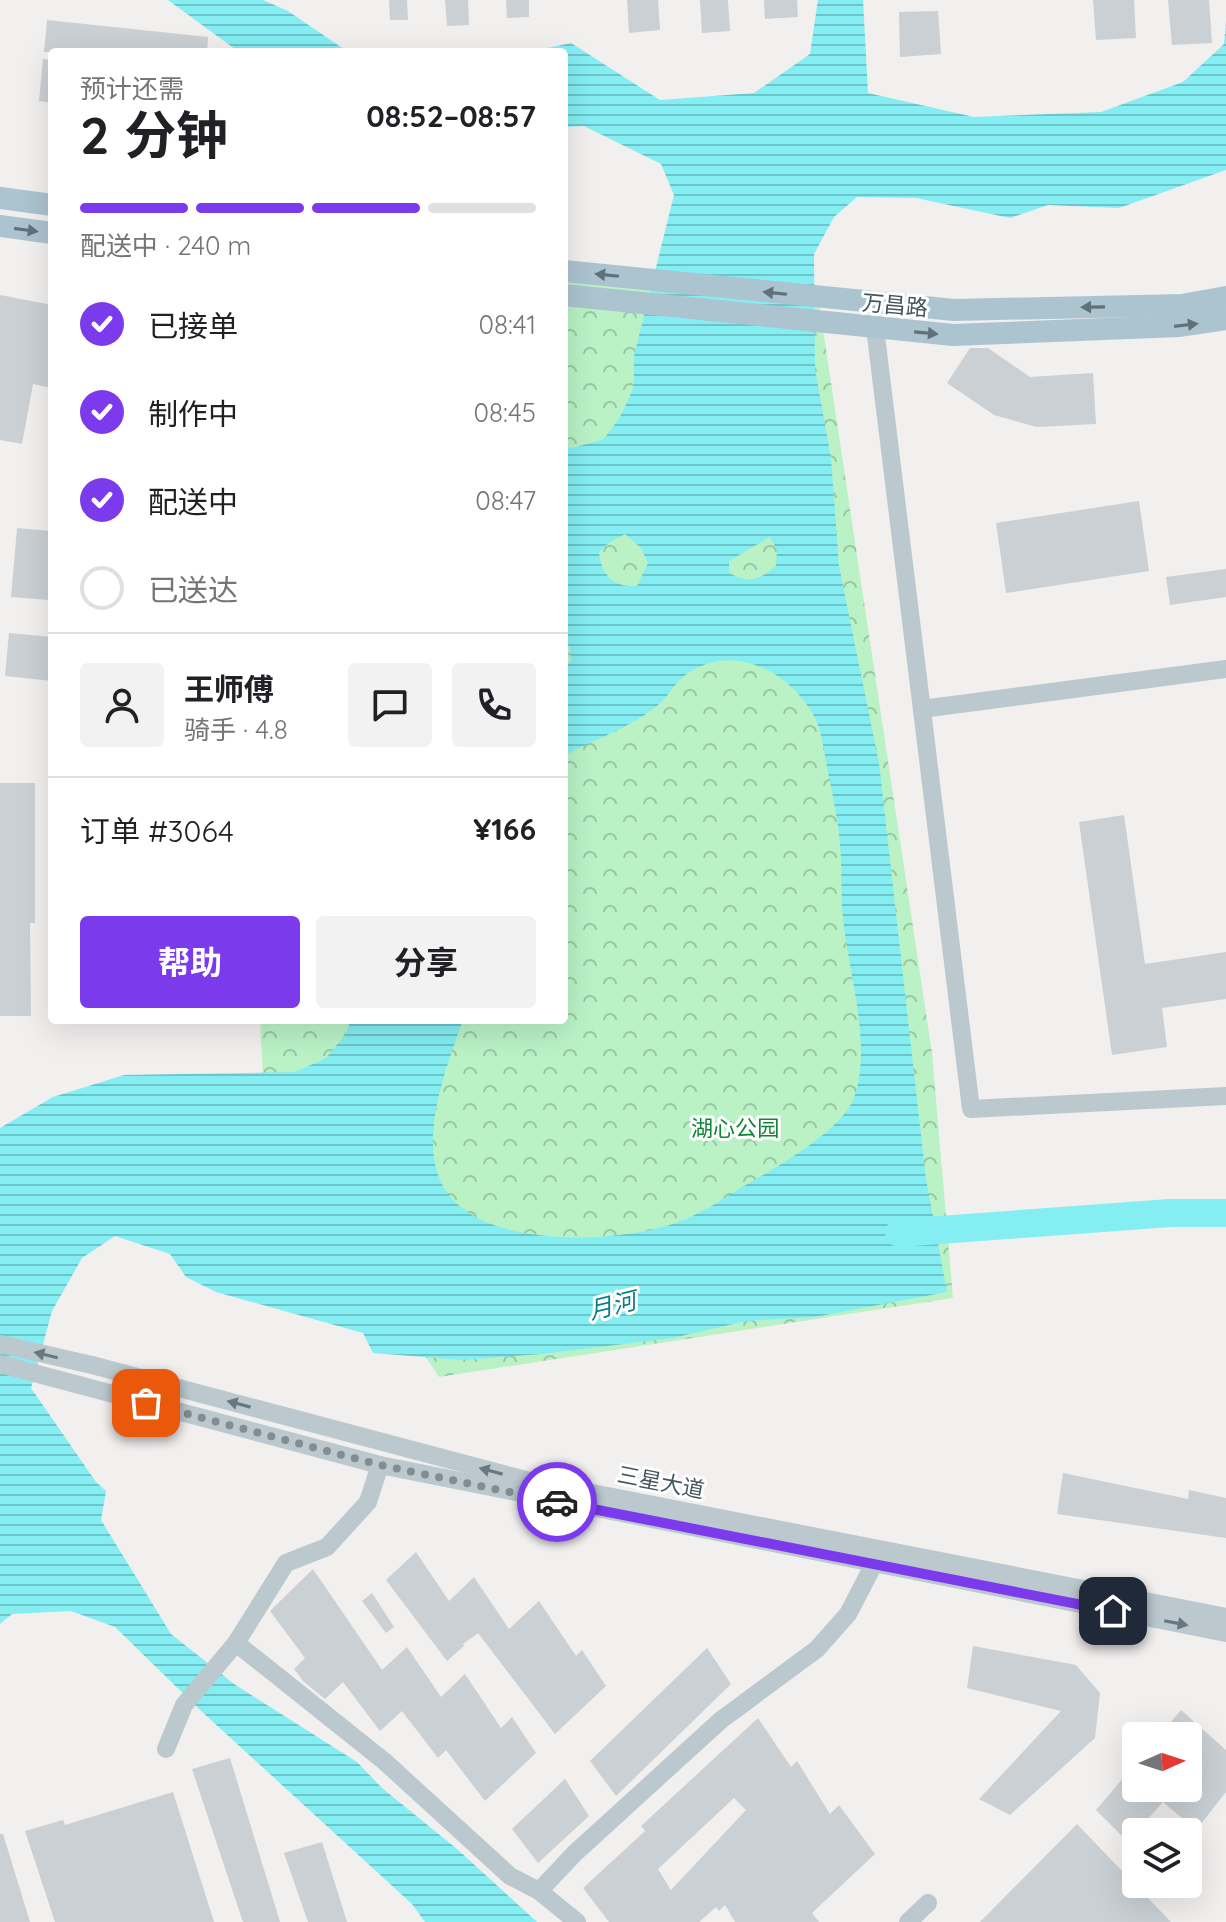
<!DOCTYPE html>
<html lang="zh">
<meta charset="utf-8">
<style>
body{margin:0;font-family:Quicksand,"Noto Sans SC",sans-serif;background:#f2f2f2;color:#202124;height:100vh;display:flex;flex-direction:column;font-size:30px;white-space:nowrap}
*{box-sizing:border-box;margin:0}
p{font-size:26px;color:#757577}
.icon{flex:none;width:44px;height:44px;fill:none;stroke:currentColor;stroke-width:2;stroke-linecap:round;stroke-linejoin:round}
.map{position:relative;flex:1;overflow:hidden}
.details{position:absolute;left:48px;top:48px;width:520px;height:976px;display:flex;flex-direction:column;background:#fff;border-radius:8px;box-shadow:0 8px 32px #0002}
.details>*{flex:none}
.needle{width:52px;rotate:87deg}
.tools{position:absolute;left:1122px;top:1722px;display:grid;gap:16px}
.tools a{display:grid;place-items:center;width:80px;height:80px;border-radius:8px;background:#fff;box-shadow:0 8px 32px #0002;font-size:40px}
.pin{position:absolute;display:grid;place-items:center;width:68px;height:68px;color:#fff;margin:-34px;border-radius:16px;box-shadow:0 4px 12px #0006}
.courier{position:absolute;display:grid;place-items:center;width:80px;height:80px;margin:-40px;border:6px solid #7c3aed;border-radius:50%;background:#fff;color:#222;box-shadow:0 2px 10px #0007}
.headline em{font-style:normal;font-weight:700}
.headline div{display:flex;flex-direction:column-reverse}
.headline{display:flex;align-items:center;justify-content:space-between;height:136px;padding:0 32px}
h1{font-size:52px;font-weight:700;line-height:60px}
.bar{display:grid;grid-template-columns:repeat(4,1fr);gap:12px 8px;align-content:center;height:96px;padding:0 32px}
.bar i{height:10px;border-radius:6px;background:#e0e0e0}
.bar .selected{background:#7c3aed}
.bar p{grid-column:span 4}
.line{display:flex;align-items:center;gap:20px;padding:0 32px;border-top:2px solid #e0e0e0}
.line div{flex:1}
.round{display:grid;place-items:center;flex:none;width:84px;height:84px;border-radius:8px;background:#f2f2f2}
ol{padding:0 32px;list-style:none}
li{display:flex;align-items:center;gap:24px;height:88px}
li p{margin-inline-start:auto}
li .icon{padding:8px;border-radius:50%;background:#7c3aed;color:#fff;stroke-width:4}
li:last-child{color:#757577}
li i{width:44px;height:44px;border:4px solid #e0e0e0;border-radius:50%}
.cta{display:flex;gap:16px;margin-top:auto;padding:16px 32px}
.cta a{flex:1;height:92px;border-radius:8px;background:#7c3aed;color:#fff;font-size:32px;font-weight:700;line-height:92px;text-align:center}
.cta a+a{background:#f2f2f2;color:#202124}
.map>svg:first-child{display:block}
</style>
<div class="map">
<svg width="1226" height="1922" viewBox="0 0 1226 1922">
<defs>
<pattern id="park-crowns" width="20" height="18" patternUnits="userSpaceOnUse" patternTransform="scale(2)"><rect width="20" height="18" fill="#baf2c6"/><path d="M2 6a3 3 0 1 1 6 0M12 15a3 3 0 1 1 6 0" fill="none" stroke="#99c7a4"/></pattern>
<pattern id="water-rules" width="6" height="5" patternUnits="userSpaceOnUse" patternTransform="scale(2)"><rect width="6" height="5" fill="#84eef2"/><path d="M0 2.5h6" fill="none" stroke="#6ec4c7"/></pattern>
</defs>
<rect width="100%" height="100%" fill="#f2efef"/>
<polygon fill="url(#park-crowns)" points="564,277 819,303 932,1053 953,1298 439,1377 265,1115 260,1020 564,1020"/>
<g fill="url(#water-rules)" fill-rule="evenodd">
<polygon points="168,0 263,0 288,11 348,52 239,52"/>
<path d="M818 0H863L868 93 974 117 1101 112 1183 82 1224 44 1226 22V170L1119 208 1048 205 1010 218 916 198 857 197 834 217 814 254 815 369 831 458 839 566 879 763 926 1179 947 1292 815 1317 746 1321 673 1338 542 1354 462 1360 373 1353 363 1333 216 1292 186 1277 170 1254 115 1236 82 1258 52 1311 31 1388 96 1482 106 1491 101 1520 171 1634 234 1684 357 1762 382 1788 457 1849 537 1922H425L412 1904 200 1710 115 1627 71 1611 12 1614 0 1624V1128L53 1097 124 1075 295 1072 326 1058 345 1035 351 1020H463C447 1066 419 1135 441 1182 473 1253 630 1245 688 1218 714 1207 738 1188 763 1175 789 1160 843 1127 854 1098 874 1043 845 963 842 906 841 879 842 852 838 826 835 806 831 786 827 767 823 747 822 727 810 709 785 670 733 644 690 672 676 680 670 695 658 705 631 728 594 739 564 756V668L571 661 570 646 564 645V447L572 448 604 439 620 417 634 387V356L674 195 661 164 584 126 564 127V52H529L571 43 660 100 754 93 810 54ZM625 534 641 548 648 563 637 586C614 588 601 575 599 552L610 542ZM770 537 777 550 776 566C759 580 750 584 729 573V561Z"/>
</g>
<g fill="none" stroke-linecap="round" stroke-linejoin="round">
<polyline stroke="#84eef2" stroke-width="28" points="899,1233 1170,1213 1226,1213"/>
</g>
<g fill="#cad0d4" fill-rule="evenodd">
<polygon points="389,0 407,0 408,20 390,20"/>
<polygon points="445,0 468,0 469,25 447,26"/>
<polygon points="506,0 529,0 529,17 507,18"/>
<polygon points="627,0 658,0 660,30 629,33"/>
<polygon points="700,0 728,0 730,31 702,33"/>
<polygon points="764,0 797,0 798,17 765,19"/>
<polygon points="1093,0 1134,0 1136,38 1096,40"/>
<polygon points="1168,0 1209,0 1212,43 1172,45"/>
<polygon points="938,11 941,54 900,57 899,12"/>
<polygon points="47,20 208,37 207,52 44,52"/>
<polygon points="43,59 52,60 52,103 39,101"/>
<polygon points="0,295 52,305 52,388 33,384 22,444 0,440"/>
<polygon points="970,348 988,348 1030,377 1093,373 1096,424 1037,427 994,415 947,383"/>
<polygon points="1139,501 1149,571 1006,593 996,523"/>
<polygon points="17,528 52,531 48,600 11,597"/>
<polygon points="1226,569 1226,597 1170,605 1166,577"/>
<polygon points="9,633 52,637 52,681 5,676"/>
<polygon points="0,783 35,783 35,923 30,923 31,1016 0,1016"/>
<polygon points="1124,815 1145,964 1226,952 1226,999 1162,1008 1167,1047 1112,1055 1079,822"/>
<polygon points="1063,1473 1188,1499 1189,1490 1226,1498 1226,1538 1057,1514"/>
<polygon points="416,1552 449,1601 474,1577 509,1629 539,1601 576,1656 582,1650 606,1686 555,1734 478,1633 463,1644 464,1646 447,1661 386,1580"/>
<polygon points="313,1569 382,1670 407,1647 441,1697 465,1674 501,1728 512,1717 536,1753 485,1801 446,1750 438,1758 402,1711 380,1731 343,1682 325,1699 304,1682 294,1669 305,1658 270,1611"/>
<polygon points="372,1593 394,1627 386,1633 362,1601"/>
<polygon points="973,1646 1076,1665 1100,1693 1095,1738 1010,1815 979,1799 1061,1711 967,1688"/>
<polygon points="707,1648 731,1684 616,1796 590,1761"/>
<polygon points="1181,1710 1226,1750 1226,1792 1196,1830 1163,1802 1136,1832 1129,1843 1096,1810 1136,1763 1136,1788 1188,1788 1188,1736 1159,1736"/>
<path d="M758 1718 791 1767 797 1761 830 1814 839 1805 875 1854 812 1913 819 1922H735L725 1905 719 1911 716 1907 699 1922H609L583 1888 645 1831 641 1826ZM734 1798 746 1810 671 1890 658 1869Z"/>
<polygon points="230,1758 280,1922 243,1922 192,1769"/>
<polygon points="565,1779 589,1816 538,1863 512,1829"/>
<polygon points="173,1792 214,1922 55,1922 25,1831 63,1820 65,1825"/>
<polygon points="1077,1824 1171,1922 980,1922"/>
<polygon points="0,1834 3,1834 30,1922 0,1922"/>
<polygon points="322,1842 347,1922 308,1922 284,1853"/>
</g>
<g fill="none" stroke-linecap="round" stroke-linejoin="round">
<g stroke="#bbc9cf" stroke-width="18">
<polyline points="875,328 971,1109 1226,1096"/>
<polyline points="922,709 1226,669"/>
<polyline points="0,1344 92,1365 526,1480 1226,1617"/>
<polyline points="0,1364 380,1465 1226,1633"/>
<polyline points="236,1643 384,1761 510,1876 539,1891 577,1922"/>
<polyline points="166,1749 184,1705 236,1643 286,1563 327,1547 368,1502 380,1465"/>
<polyline points="539,1891 575,1853 721,1720 817,1649 848,1614 874,1564"/>
<polyline points="908,1922 928,1903"/>
</g>
<g stroke="#acc4d0" stroke-width="22">
<polyline points="0,198 52,205"/>
<polyline points="0,226 52,233"/>
<polyline points="564,271 954,310 1182,305 1226,297"/>
<polyline points="564,295 953,335 1180,326 1226,319"/>
</g>
</g>
<defs><path id="oneway-solid" d="M-6-.8H1V-3.2L6.5 0L1 3.2V.8H-6Z" transform="scale(2)"/></defs>
<g fill="#5f727a">
<use href="#oneway-solid" transform="translate(26 230) rotate(8)"/>
<use href="#oneway-solid" transform="translate(607 275) rotate(-174)"/>
<use href="#oneway-solid" transform="translate(775 293) rotate(-174)"/>
<use href="#oneway-solid" transform="translate(1093 307) rotate(179)"/>
<use href="#oneway-solid" transform="translate(1186 325) rotate(-7)"/>
<use href="#oneway-solid" transform="translate(926 333) rotate(5)"/>
</g>
<g fill="#687880">
<use href="#oneway-solid" transform="translate(46 1355) rotate(-167)"/>
<use href="#oneway-solid" transform="translate(239 1404) rotate(-165)"/>
<use href="#oneway-solid" transform="translate(491 1471) rotate(-165)"/>
<use href="#oneway-solid" transform="translate(1176 1623) rotate(11)"/>
</g>
<g fill="none" stroke-linecap="round" stroke-linejoin="round">
<polyline stroke="#828c91" stroke-width="8" stroke-dasharray="0 14.4" points="146,1403 380,1465 557,1502"/>
<polyline stroke="#7c3aed" stroke-width="10" points="557,1502 1113,1611"/>
</g>
<g text-anchor="middle" dominant-baseline="central" stroke-width="6" stroke-linejoin="round" paint-order="stroke">
<g font-size="22" fill="#45565e" stroke="#fff">
<text transform="translate(895 305) rotate(5)">万昌路</text>
<text transform="translate(661 1482) rotate(11)">三星大道</text>
</g>
<g font-size="22" fill="#108537" stroke="#fff">
<text x="735" y="1128">湖心公园</text>
</g>
<g font-size="24" font-style="italic" fill="#067e83" stroke="#fff">
<text transform="translate(612 1305) rotate(-14)">月河</text>
</g>
</g>
</svg>
<div class="tools">
<a><svg class="needle" viewBox="-14 -14 28 28"><path d="M0-13l5 13h-10z" fill="#e53935"/><path d="M0 13l5-13h-10z" fill="#757577"/></svg></a>
<a><svg class="icon" aria-label="layers" viewBox="0 0 24 24"><path d="M12 4l9 5-9 5-9-5zM3 14l9 5 9-5"/></svg></a>
</div>
<div class="pin" style="left:146px;top:1403px;background:#ea580c"><svg class="icon" aria-label="bag" viewBox="0 0 24 24"><path d="M5 8h14l-1 12H6zM9 8a3 3 0 0 1 6 0"/></svg></div>
<div class="pin" style="left:1113px;top:1611px;background:#1f2937"><svg class="icon" aria-label="home" viewBox="0 0 24 24"><path d="M3 11l9-7 9 7M6 9v11h12V9"/></svg></div>
<div class="courier" style="left:557px;top:1502px"><svg class="icon" aria-label="car" viewBox="0 0 24 24"><path d="M5 17H2v-5l4-1 3-4h7l3 4 3 1v5h-3M9 17h6M6 11h13"/><circle cx="7" cy="17" r="2"/><circle cx="17" cy="17" r="2"/></svg></div>
<section class="details">
<div class="headline"><div><h1>2 分钟</h1><p>预计还需</p></div><em>08:52–08:57</em></div>
<div class="bar"><i class="selected"></i><i class="selected"></i><i class="selected"></i><i></i><p>配送中 · 240 m</p></div>
<ol>
<li><svg class="icon" aria-label="check" viewBox="0 0 24 24"><path d="M5 12l5 5 9-10"/></svg>已接单<p>08:41</p></li>
<li><svg class="icon" aria-label="check" viewBox="0 0 24 24"><path d="M5 12l5 5 9-10"/></svg>制作中<p>08:45</p></li>
<li><svg class="icon" aria-label="check" viewBox="0 0 24 24"><path d="M5 12l5 5 9-10"/></svg>配送中<p>08:47</p></li>
<li><i></i>已送达</li>
</ol>
<div class="line" style="height:144px"><a class="round"><svg class="icon" aria-label="person" viewBox="0 0 24 24"><circle cx="12" cy="8" r="4"/><path d="M4 21q1-7 8-7t8 7"/></svg></a><div><b>王师傅</b><p>骑手 · 4.8</p></div><a class="round"><svg class="icon" aria-label="chat" viewBox="0 0 24 24"><path d="M4 5h16v11H9l-5 4z"/></svg></a><a class="round"><svg class="icon" aria-label="phone" viewBox="0 0 24 24"><path d="M5 4h4l2 5-3 2q2 4 5 5l2-3 5 2v4C11 20 4 13 5 4z"/></svg></a></div>
<div class="line" style="height:104px"><div>订单 #3064</div><b>¥166</b></div>
<div class="cta"><a>帮助</a><a>分享</a></div>
</section>
</div>
